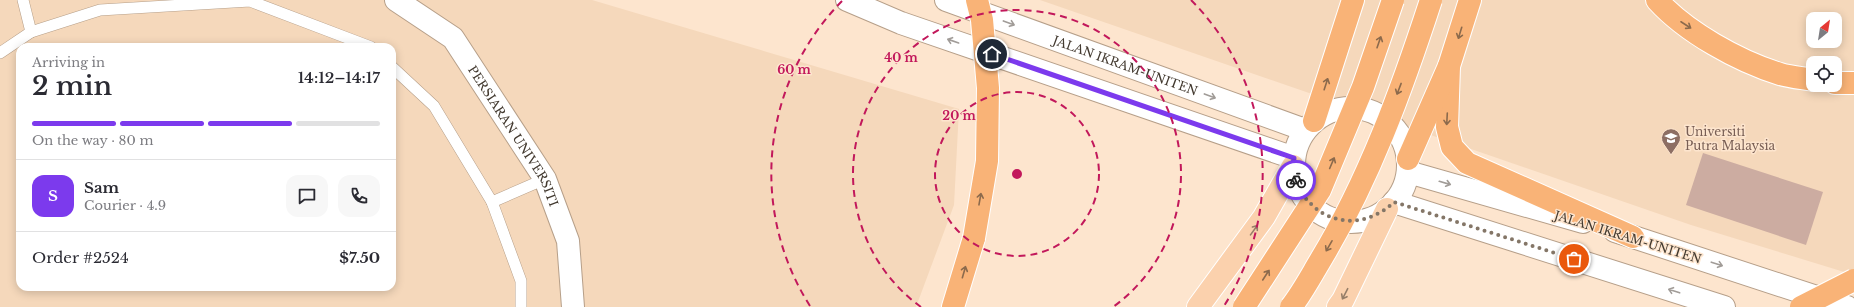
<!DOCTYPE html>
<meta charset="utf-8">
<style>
body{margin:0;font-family:"Libre Baskerville",serif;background:#f7f7f7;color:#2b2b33;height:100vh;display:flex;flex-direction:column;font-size:15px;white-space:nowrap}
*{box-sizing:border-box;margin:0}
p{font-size:13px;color:#7c7c81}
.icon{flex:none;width:22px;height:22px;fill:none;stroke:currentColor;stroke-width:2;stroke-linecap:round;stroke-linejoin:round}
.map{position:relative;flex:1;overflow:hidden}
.side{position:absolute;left:16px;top:43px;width:380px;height:248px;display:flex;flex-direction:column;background:#fff;border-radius:12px;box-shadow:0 2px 10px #0003}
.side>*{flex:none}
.needle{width:26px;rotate:30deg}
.tools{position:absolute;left:1806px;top:12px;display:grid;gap:8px}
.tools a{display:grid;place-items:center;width:36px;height:36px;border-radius:8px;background:#fff;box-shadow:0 2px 10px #0003;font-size:20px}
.pin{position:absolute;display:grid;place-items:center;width:34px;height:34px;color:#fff;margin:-17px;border:2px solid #fff;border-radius:50%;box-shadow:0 1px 4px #0007}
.courier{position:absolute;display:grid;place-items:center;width:40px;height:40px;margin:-20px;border:3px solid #7c3aed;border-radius:50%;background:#fff;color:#222;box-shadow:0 1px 5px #0007}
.head em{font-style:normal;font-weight:600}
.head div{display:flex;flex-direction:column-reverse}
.head{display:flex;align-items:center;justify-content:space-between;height:68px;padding:0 16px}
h1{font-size:26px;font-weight:600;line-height:30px}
.bar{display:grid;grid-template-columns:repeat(4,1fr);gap:6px 4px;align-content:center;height:48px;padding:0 16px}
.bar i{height:5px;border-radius:3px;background:#e1e1e2}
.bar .selected{background:#7c3aed}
.bar p{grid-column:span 4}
.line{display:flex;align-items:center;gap:10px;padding:0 16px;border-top:1px solid #e1e1e2}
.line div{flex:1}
.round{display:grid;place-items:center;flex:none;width:42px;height:42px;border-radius:12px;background:#f7f7f7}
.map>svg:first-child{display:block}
</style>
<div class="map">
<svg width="1854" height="307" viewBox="0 0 1854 307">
<rect width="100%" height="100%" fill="#fde5ce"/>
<g fill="#f5d8bb" fill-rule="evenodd">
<path d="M0 0H592L959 109 954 205 916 307H0ZM20 47H392V287H20Z"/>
<path d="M1040 0H1854V275L1691 225ZM1813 19H1835V41H1813ZM1813 63H1835V85H1813Z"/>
</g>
<polygon fill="#ccaca1" points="1703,153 1823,192 1806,245 1686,205"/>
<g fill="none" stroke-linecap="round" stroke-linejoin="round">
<g stroke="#b69f89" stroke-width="12">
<g id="lane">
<polyline points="23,0 31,32 100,10 250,1 371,47"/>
<polyline points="0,53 31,32"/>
<polyline points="392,67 434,106 492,202 521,281 521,307"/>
<polyline points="492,202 545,179"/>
</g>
</g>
<g stroke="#b69f89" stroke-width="24">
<g id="street">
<path id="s1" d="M396 0 453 38 545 179 568 241 573 307"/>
</g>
</g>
<g stroke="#b69f89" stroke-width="24">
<g id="secondary">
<polyline points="847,0 901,23 1294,158"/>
<path id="s2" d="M946 0 1305 130"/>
<circle cx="1351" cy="165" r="57"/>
<polyline points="1408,172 1583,222"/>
<polyline points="1394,202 1724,307"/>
<polyline points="1615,231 1847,307"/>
</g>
</g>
<g stroke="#fff" stroke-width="24">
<g id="primary">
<polyline points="1198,307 1264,217 1293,166"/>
<polyline points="1338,307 1343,300 1387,209"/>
</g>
</g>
<g stroke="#fff" stroke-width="24">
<g id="highway">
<path d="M1657 0C1686 32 1738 61 1780 74 1790 77 1802 78 1813 80"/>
<polyline points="1449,66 1447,127 1452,147 1467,163 1633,237"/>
<polyline points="1835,83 1854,83"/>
<polyline points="1314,121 1353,0"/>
<polyline points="1408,159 1449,66 1470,0"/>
<polyline points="953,307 974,238"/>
</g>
</g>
<use href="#lane" stroke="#fff" stroke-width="11"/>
<use href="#street" stroke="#fff" stroke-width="22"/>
<use href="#secondary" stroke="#fff" stroke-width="22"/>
<use href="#primary" stroke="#fbd1ad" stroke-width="22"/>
<use href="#highway" stroke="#f9b377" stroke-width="22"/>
<g stroke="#fff" stroke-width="24" stroke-linecap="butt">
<g id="highway-bridge">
<polyline points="974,238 987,161 988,88 982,20 977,0"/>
<polyline points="1244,307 1320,190 1363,87 1393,0"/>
<path d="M1291 307C1302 293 1311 276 1320 261 1369 180 1402 89 1431 0"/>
<polyline points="1801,307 1854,280"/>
</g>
</g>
<use href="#highway-bridge" stroke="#f9b377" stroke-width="22"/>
</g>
<defs><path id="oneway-shaft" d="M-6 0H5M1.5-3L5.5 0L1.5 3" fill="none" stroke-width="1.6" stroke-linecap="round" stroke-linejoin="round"/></defs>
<g stroke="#a19c98">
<use href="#oneway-shaft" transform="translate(1009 23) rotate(20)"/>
<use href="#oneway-shaft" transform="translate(953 41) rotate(-161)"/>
<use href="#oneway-shaft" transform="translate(1210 96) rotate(20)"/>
<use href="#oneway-shaft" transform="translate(1445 183) rotate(16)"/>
<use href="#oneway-shaft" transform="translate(1717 264) rotate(18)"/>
<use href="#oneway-shaft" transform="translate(1674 291) rotate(-162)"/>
</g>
<g stroke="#8c6a4c">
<use href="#oneway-shaft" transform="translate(1686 25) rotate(33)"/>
<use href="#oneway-shaft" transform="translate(1460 33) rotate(107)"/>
<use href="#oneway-shaft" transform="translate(1379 42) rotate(-71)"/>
<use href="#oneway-shaft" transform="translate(1326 84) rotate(-72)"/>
<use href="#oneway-shaft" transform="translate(1399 89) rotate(111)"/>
<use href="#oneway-shaft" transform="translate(1447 119) rotate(93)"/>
<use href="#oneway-shaft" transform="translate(1332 163) rotate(-67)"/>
<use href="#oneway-shaft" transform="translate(980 199) rotate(-80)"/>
<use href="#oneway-shaft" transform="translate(1329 246) rotate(120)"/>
<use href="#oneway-shaft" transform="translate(964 272) rotate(-74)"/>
<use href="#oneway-shaft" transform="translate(1266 275) rotate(-57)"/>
</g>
<g stroke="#967e68">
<use href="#oneway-shaft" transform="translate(1254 230) rotate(-54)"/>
<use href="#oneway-shaft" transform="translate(1345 294) rotate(117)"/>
</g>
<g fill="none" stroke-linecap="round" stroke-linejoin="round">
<path stroke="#847667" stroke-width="4" stroke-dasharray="0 7.2" d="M1296 180C1298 191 1306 199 1313 206 1338 228 1371 224 1394 202L1574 259"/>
<polyline stroke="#7c3aed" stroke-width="5" points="992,54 1294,158 1293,166 1296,180"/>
</g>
<g fill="none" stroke="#c2185b" stroke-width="2" stroke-dasharray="7 5">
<circle cx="1017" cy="174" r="82"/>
<path d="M921 307A164 164 0 1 1 1113 307"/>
<path d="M810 306A246 246 0 0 1 843 0M1191 0A246 246 0 0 1 1224 306"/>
</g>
<defs>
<g id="university-pin" transform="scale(1)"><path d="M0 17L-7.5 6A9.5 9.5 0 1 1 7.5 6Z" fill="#8d6e63" stroke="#fde5ce"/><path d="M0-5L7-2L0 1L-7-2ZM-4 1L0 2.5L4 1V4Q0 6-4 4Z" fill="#fff"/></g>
</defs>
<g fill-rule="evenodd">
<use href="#university-pin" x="1671" y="138"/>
</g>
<g text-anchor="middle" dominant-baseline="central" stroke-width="3" stroke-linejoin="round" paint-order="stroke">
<g font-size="12" fill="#433a30" stroke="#fde5ce">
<text stroke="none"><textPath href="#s2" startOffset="191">JALAN IKRAM-UNITEN</textPath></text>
<text stroke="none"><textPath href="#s1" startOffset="184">PERSIARAN UNIVERSITI</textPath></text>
<text transform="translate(1628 237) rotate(17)">JALAN IKRAM-UNITEN</text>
</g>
<g font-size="12" fill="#785e54" stroke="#fde5ce" text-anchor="start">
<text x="1685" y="131">Universiti<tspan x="1685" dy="14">Putra Malaysia</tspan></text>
</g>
</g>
<circle cx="1017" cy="174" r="6" fill="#c2185b" stroke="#fde5ce" stroke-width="2"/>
<g font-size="12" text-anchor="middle" font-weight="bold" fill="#c2185b" stroke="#fde5ce" stroke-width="3" stroke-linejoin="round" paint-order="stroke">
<text x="901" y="62">40 m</text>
<text x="794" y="74">60 m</text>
<text x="959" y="120">20 m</text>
</g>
</svg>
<div class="tools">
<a><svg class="needle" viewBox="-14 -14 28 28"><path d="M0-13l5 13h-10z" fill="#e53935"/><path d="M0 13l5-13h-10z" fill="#7c7c81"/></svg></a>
<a><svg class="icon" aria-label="locate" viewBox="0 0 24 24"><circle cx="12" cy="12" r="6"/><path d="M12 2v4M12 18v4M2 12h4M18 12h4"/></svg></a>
</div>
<div class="pin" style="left:1574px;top:259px;background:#ea580c"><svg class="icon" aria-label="bag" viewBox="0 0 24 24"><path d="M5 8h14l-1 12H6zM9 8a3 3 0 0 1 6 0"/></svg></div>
<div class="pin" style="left:992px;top:54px;background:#1f2937"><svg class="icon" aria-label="home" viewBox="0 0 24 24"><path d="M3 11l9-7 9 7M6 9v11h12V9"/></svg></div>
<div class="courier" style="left:1296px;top:180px"><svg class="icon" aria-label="bike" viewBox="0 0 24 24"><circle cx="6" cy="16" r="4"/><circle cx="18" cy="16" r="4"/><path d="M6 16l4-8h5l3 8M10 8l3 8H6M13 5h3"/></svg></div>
<section class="side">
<div class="head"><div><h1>2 min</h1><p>Arriving in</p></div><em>14:12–14:17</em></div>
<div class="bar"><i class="selected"></i><i class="selected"></i><i class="selected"></i><i></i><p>On the way · 80 m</p></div>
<div class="line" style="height:72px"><b class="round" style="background:#7c3aed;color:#fff">S</b><div><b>Sam</b><p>Courier · 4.9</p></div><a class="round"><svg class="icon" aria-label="chat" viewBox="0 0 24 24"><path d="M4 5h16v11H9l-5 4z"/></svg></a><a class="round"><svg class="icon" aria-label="phone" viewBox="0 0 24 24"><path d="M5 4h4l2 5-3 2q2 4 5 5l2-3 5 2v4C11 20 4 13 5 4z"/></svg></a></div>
<div class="line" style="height:52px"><div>Order #2524</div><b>$7.50</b></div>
</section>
</div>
